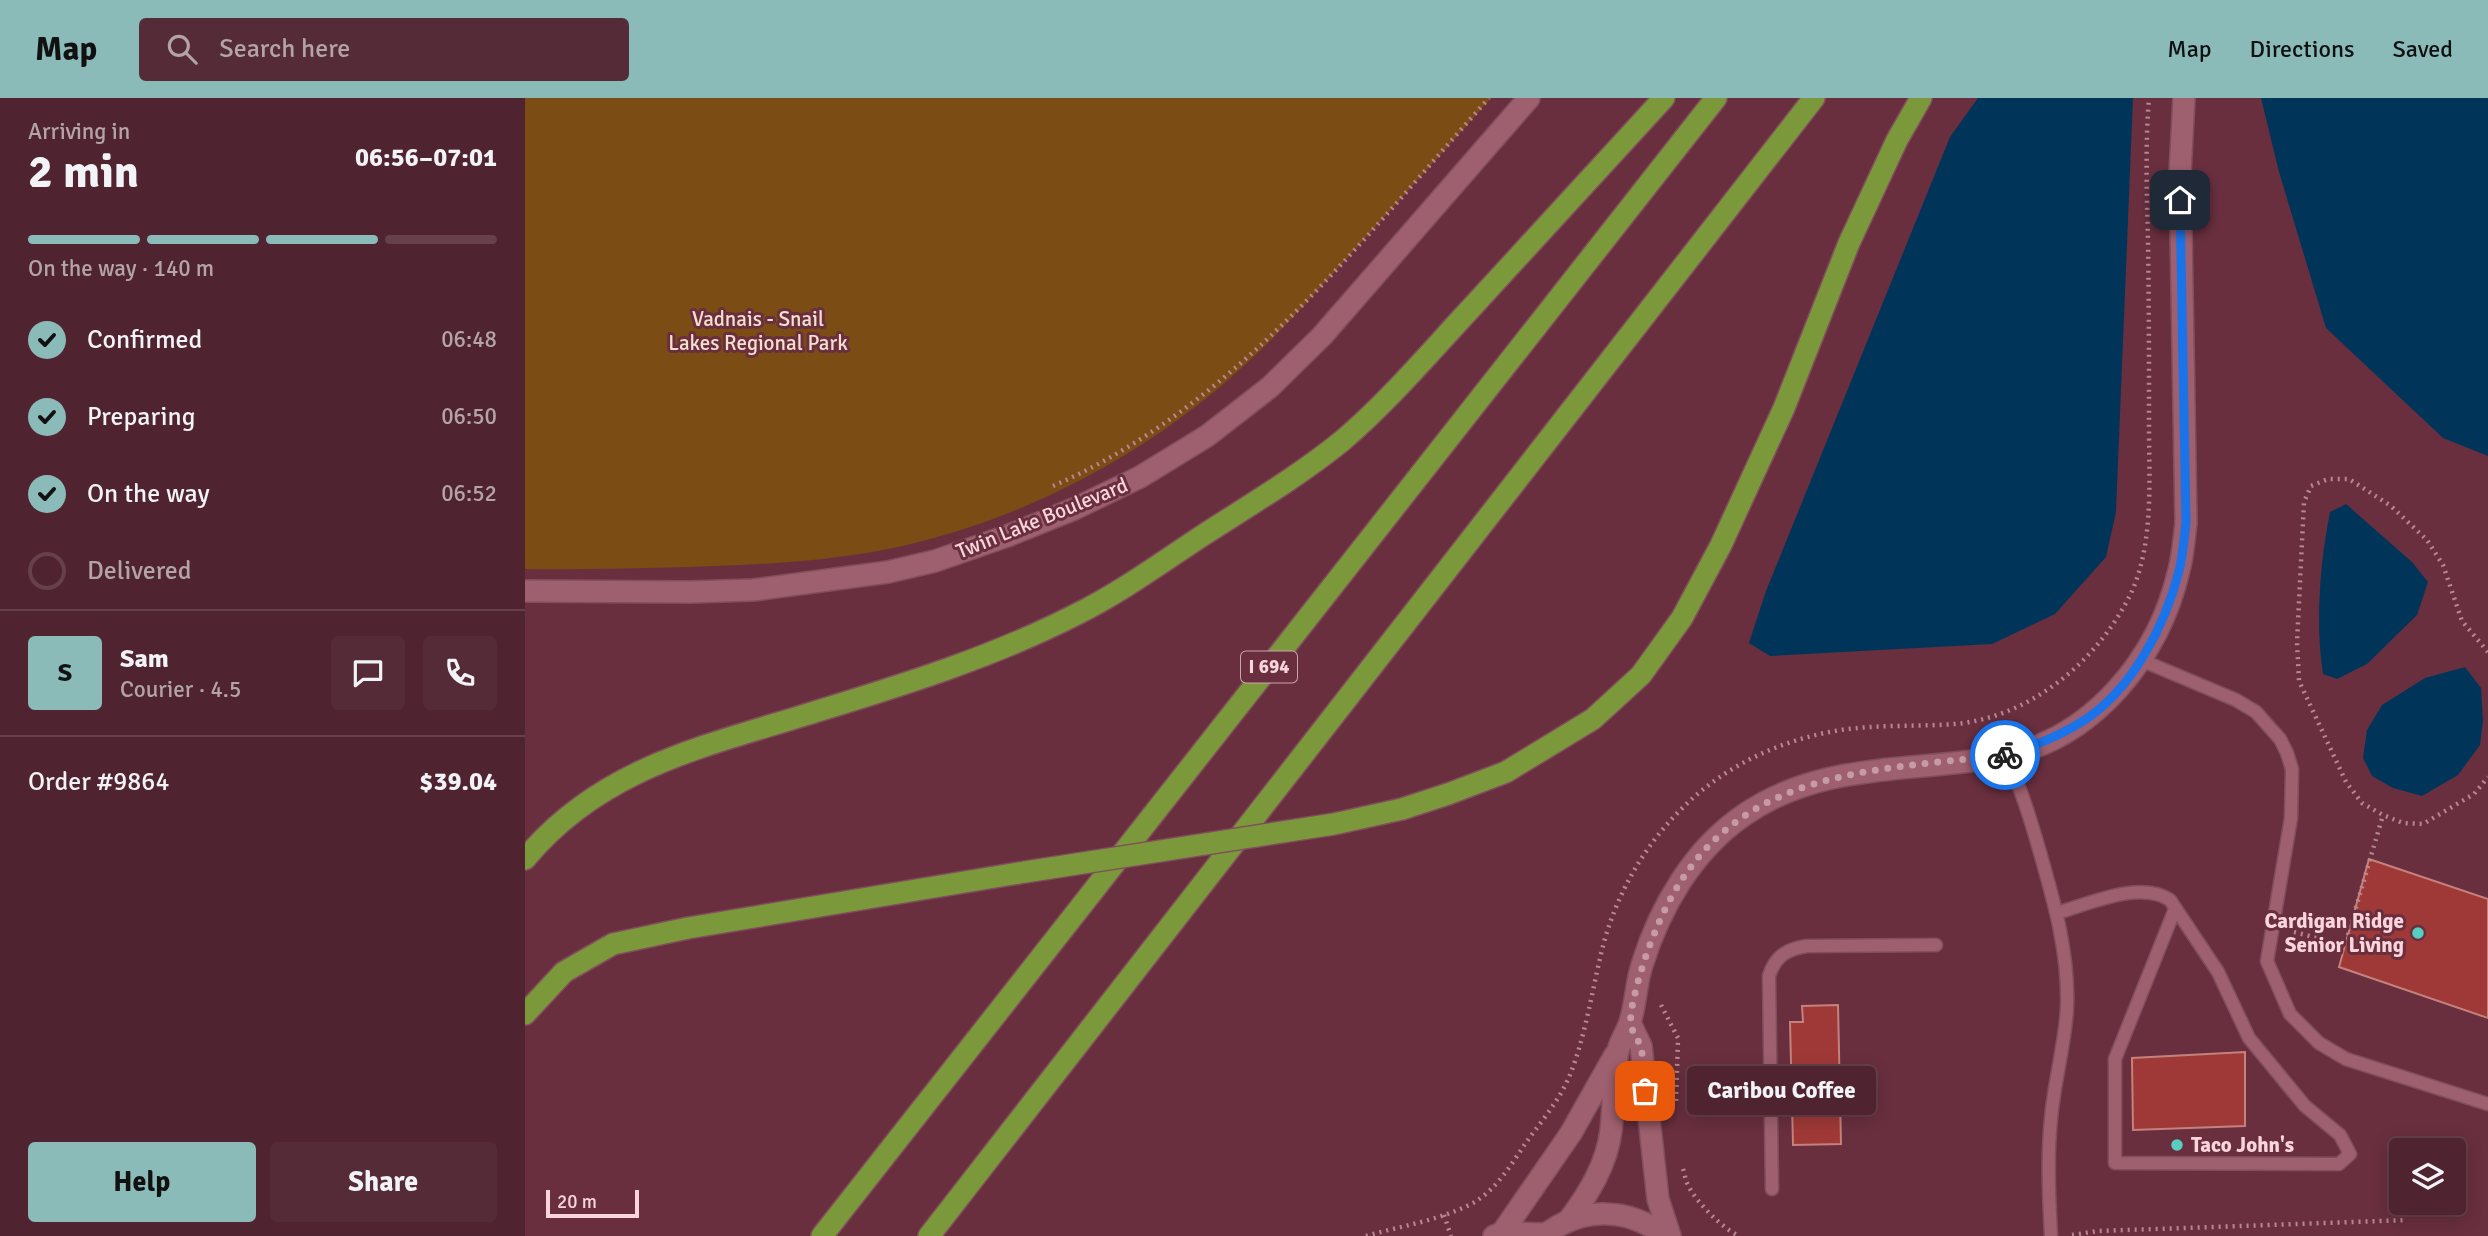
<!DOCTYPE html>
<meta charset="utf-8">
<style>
body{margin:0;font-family:Signika,sans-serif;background:#552b37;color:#f1f3f6;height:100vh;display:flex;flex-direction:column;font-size:26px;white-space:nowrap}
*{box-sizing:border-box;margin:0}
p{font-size:23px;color:#b3a4aa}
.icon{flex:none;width:38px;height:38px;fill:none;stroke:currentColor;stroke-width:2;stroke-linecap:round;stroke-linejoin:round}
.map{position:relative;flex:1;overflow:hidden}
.side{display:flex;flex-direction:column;background:#4f232f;width:525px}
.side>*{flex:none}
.tools{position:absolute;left:1864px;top:1040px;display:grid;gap:14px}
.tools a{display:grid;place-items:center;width:77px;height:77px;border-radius:7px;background:#4f232f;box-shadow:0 4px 18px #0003,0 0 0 2px #66404b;font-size:35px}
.scale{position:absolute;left:21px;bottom:18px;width:93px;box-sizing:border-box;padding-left:7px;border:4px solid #fad5dc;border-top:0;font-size:19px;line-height:24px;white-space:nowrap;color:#fad5dc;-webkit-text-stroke:5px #692f3f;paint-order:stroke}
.pin{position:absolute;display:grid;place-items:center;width:60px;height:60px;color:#fff;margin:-30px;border-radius:14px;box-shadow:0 4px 10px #0006}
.courier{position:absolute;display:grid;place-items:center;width:70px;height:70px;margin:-35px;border:5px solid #1a73e8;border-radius:50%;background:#fff;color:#222;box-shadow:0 2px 9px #0007}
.bubble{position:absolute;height:49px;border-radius:7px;background:#4f232f;box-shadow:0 4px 18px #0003,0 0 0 2px #66404b;font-size:23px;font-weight:700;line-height:49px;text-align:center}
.overview em{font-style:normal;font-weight:700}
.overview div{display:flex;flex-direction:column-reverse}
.overview{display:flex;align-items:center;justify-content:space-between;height:119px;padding:0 28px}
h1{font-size:46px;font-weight:700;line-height:52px}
.bar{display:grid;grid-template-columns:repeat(4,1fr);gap:10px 7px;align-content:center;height:84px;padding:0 28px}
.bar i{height:9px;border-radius:5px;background:#66404b}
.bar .active{background:#8bbbb9}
.bar p{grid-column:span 4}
.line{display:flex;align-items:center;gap:18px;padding:0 28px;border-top:2px solid #66404b}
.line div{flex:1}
.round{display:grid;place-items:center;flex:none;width:74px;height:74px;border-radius:7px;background:#552b37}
ol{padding:0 28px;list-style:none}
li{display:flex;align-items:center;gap:21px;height:77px}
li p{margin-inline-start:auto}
li .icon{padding:7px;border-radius:50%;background:#8bbbb9;color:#111;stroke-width:4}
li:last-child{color:#b3a4aa}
li i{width:38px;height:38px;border:4px solid #66404b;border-radius:50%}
.primary-button{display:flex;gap:14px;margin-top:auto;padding:14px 28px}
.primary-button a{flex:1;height:80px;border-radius:7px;background:#8bbbb9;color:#111;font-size:28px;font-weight:700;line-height:80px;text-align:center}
.primary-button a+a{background:#552b37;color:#f1f3f6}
header{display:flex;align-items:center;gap:42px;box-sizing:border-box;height:98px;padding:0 35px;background:#8bbbb9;color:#111}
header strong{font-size:33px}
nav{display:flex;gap:38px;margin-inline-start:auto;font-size:24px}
.search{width:490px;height:63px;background:#552b37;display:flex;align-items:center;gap:18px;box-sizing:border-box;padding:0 24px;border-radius:7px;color:#b3a4aa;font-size:26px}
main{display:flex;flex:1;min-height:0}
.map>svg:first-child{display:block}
</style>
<header>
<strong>Map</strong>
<div class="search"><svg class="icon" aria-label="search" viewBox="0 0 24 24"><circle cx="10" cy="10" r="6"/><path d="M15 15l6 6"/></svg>Search here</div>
<nav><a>Map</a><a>Directions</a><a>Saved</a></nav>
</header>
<main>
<section class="side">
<div class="overview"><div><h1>2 min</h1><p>Arriving in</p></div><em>06:56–07:01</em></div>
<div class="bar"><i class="active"></i><i class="active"></i><i class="active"></i><i></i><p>On the way · 140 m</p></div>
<ol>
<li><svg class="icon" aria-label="check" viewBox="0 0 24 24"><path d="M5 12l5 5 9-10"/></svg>Confirmed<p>06:48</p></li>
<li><svg class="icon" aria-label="check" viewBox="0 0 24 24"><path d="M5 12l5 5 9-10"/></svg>Preparing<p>06:50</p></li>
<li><svg class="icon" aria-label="check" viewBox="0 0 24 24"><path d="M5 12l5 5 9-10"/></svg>On the way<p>06:52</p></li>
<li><i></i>Delivered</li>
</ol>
<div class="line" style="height:126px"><b class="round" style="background:#8bbbb9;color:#111">S</b><div><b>Sam</b><p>Courier · 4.5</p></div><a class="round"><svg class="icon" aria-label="chat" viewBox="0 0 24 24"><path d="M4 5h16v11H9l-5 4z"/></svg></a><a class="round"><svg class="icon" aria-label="phone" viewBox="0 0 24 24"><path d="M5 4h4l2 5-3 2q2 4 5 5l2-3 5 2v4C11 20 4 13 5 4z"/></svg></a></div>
<div class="line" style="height:91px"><div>Order #9864</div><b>$39.04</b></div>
<div class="primary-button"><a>Help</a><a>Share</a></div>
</section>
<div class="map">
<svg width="1963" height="1138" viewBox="0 0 1963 1138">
<rect width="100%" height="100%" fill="#692f3f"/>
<path fill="#7c4c15" d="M0 0H966C919 53 872 105 825 157 792 193 759 231 723 264 622 358 494 425 358 452 294 464 230 467 165 469 110 470 55 472 0 471Z"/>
<g fill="#003559">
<polygon points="1453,0 1608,0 1591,414 1581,459 1530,516 1467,546 1245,558 1224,545 1241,493 1425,39"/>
<polygon points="1736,0 1963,0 1963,358 1918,340 1801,230 1754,74"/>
<path d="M1821 406 1887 464 1903 484 1892 517 1842 566 1812 581 1798 576C1790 525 1795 464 1805 414Z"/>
<polygon points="1940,569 1956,590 1958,623 1955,647 1933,677 1897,698 1868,690 1847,678 1838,660 1842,632 1857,607 1900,580"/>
</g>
<g fill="#9f3937" stroke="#c5827c" stroke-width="2">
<polygon points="1844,761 1963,801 1963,920 1814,869"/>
<polygon points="1313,907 1316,1046 1268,1047 1265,924 1278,924 1277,908"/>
<polygon points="1720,954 1720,1028 1608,1032 1607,960"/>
</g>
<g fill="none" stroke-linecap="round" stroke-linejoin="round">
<g stroke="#804e5c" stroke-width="15">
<g id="lane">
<polyline points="1616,562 1711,602 1731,614 1755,641 1762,655 1767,671 1766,720 1742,863 1765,916 1794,945 1821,961 1963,1006"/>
<path d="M1480 657C1496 689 1506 723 1516 758 1530 807 1544 857 1542 910 1540 947 1529 984 1526 1021 1522 1060 1524 1099 1526 1138"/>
<path d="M1532 815C1564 806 1615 782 1645 802L1693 874 1724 940 1780 1008 1815 1037 1825 1056 1814 1066 1590 1065V961L1650 811"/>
<path d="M1247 1091 1244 878C1250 858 1262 851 1282 848L1411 847"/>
</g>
</g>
<g stroke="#804e5c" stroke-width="24">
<polyline id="street" points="0,493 165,494 228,492 363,474 410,463 482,438 549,411 615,379 682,338 745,289 797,238 1004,0"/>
</g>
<g stroke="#804e5c" stroke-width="24">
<g id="secondary">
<polyline points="1105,925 1116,948 1133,1101 1145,1138"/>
<path d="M1044 1122C1064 1095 1082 1066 1086 1032 1089 1006 1088 978 1093 953 1095 943 1102 934 1105 924 1111 905 1111 885 1117 867 1135 809 1168 752 1219 717 1298 662 1391 675 1479 658 1569 640 1634 559 1654 472 1658 457 1659 441 1661 425L1655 75 1659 0"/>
<polyline points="977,1135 1046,1035 1090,957"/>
<polyline points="969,1138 977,1135 1021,1136"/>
<path d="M1019 1138C1056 1108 1103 1109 1140 1138"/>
</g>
</g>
<g stroke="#804e5c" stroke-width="24">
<g id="highway">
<polyline points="877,711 923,696 981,674 1068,621 1116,577 1157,520 1196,447 1259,310 1324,145 1372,42 1396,0"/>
<path d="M0 761C78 667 186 647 296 612 384 585 470 558 552 516 598 493 640 462 683 434 728 405 775 377 817 343 865 302 906 253 949 207 1012 138 1075 69 1139 0"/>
<polyline points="0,916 39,874 88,846 163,830 500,774"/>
<polyline points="297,1138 1191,0"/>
<polyline points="404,1138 1289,0"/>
</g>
</g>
<g stroke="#b78893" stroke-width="4.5" stroke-dasharray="2 5" stroke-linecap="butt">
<path d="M528 388C711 308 834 145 964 0"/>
<polyline points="1963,554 1937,523 1918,467 1902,442 1866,408 1824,381 1803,381 1786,388 1779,404 1772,544 1774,583 1821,684 1837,705 1858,717 1878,725 1898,726 1949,696 1963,679"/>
<polyline points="1769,834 1820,847 1858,717"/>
<polyline points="1136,907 1153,940 1151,1003"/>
<path d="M1158 1071C1160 1076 1160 1082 1163 1087 1171 1104 1197 1130 1214 1138"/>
<polyline points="919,1117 926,1138"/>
<polyline points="1547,1137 1573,1133 1882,1122"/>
<path d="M841 1138C876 1128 916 1122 948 1105 971 1092 986 1067 1000 1046 1015 1025 1034 1003 1044 979 1059 944 1067 894 1076 856 1090 796 1122 741 1168 700 1207 665 1258 642 1310 633 1349 626 1390 629 1430 626 1507 619 1575 561 1607 493 1629 443 1624 380 1624 327 1624 266 1624 205 1623 144 1622 96 1620 48 1624 0"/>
</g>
<use href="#lane" stroke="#9e5f6e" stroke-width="12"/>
<use href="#street" stroke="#9e5f6e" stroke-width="21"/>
<use href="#secondary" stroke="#9e5f6e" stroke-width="21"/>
<use href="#highway" stroke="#7b993a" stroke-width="21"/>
<g stroke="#804e5c" stroke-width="24" stroke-linecap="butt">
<polyline id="highway-bridge" points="500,774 809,726 877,711"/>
</g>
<use href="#highway-bridge" stroke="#7b993a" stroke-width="21"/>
</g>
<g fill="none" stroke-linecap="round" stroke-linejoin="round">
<path stroke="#c79ba5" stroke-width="7" stroke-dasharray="0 12.6" d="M1120 993C1119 979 1119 964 1116 950 1114 942 1107 935 1106 926 1103 911 1121 855 1128 839 1192 673 1327 674 1480 657"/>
<path stroke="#1a73e8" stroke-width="9" d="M1480 657C1507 649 1533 639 1558 623 1607 592 1640 528 1654 473 1658 457 1659 441 1661 425L1655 102"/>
</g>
<g fill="#58cec0" stroke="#692f3f" stroke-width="2.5">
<circle cx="1893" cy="835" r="7"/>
<circle cx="1652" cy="1047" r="7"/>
</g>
<g text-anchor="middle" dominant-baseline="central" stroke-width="6" stroke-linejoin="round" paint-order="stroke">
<rect fill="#692f3f" stroke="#cea3ad" stroke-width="2" x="716" y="553.5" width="56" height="31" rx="5"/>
<g font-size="19" font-weight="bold" fill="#fad5dc">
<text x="744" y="569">I 694</text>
</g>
<g font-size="21" fill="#f5e0ce" stroke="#692f3f">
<text x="233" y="221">Vadnais - Snail<tspan x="233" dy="24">Lakes Regional Park</tspan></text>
</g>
<g font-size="21" fill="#fad5dc" stroke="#692f3f">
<text transform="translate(517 420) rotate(-22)">Twin Lake Boulevard</text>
</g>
<g font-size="21" font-weight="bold" fill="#fad5dc" stroke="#692f3f" text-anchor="end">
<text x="1879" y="823">Cardigan Ridge<tspan x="1879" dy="24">Senior Living</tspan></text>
<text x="1666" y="1047" text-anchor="start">Taco John's</text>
</g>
</g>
</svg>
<div class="tools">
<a><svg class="icon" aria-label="layers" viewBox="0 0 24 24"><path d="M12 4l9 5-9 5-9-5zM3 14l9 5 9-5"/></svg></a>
</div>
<div class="scale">20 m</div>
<div class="pin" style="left:1120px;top:993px;background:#ea580c"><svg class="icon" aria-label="bag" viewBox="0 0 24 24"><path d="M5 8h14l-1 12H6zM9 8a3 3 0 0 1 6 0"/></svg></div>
<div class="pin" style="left:1655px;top:102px;background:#1f2937"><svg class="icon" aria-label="home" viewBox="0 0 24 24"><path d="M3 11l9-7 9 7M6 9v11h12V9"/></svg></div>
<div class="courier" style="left:1480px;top:657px"><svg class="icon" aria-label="bike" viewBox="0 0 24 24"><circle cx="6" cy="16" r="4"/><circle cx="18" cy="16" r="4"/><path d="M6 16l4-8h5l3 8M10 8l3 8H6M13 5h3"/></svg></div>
<div class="bubble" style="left:1162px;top:968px;width:189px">Caribou Coffee</div>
</div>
</main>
